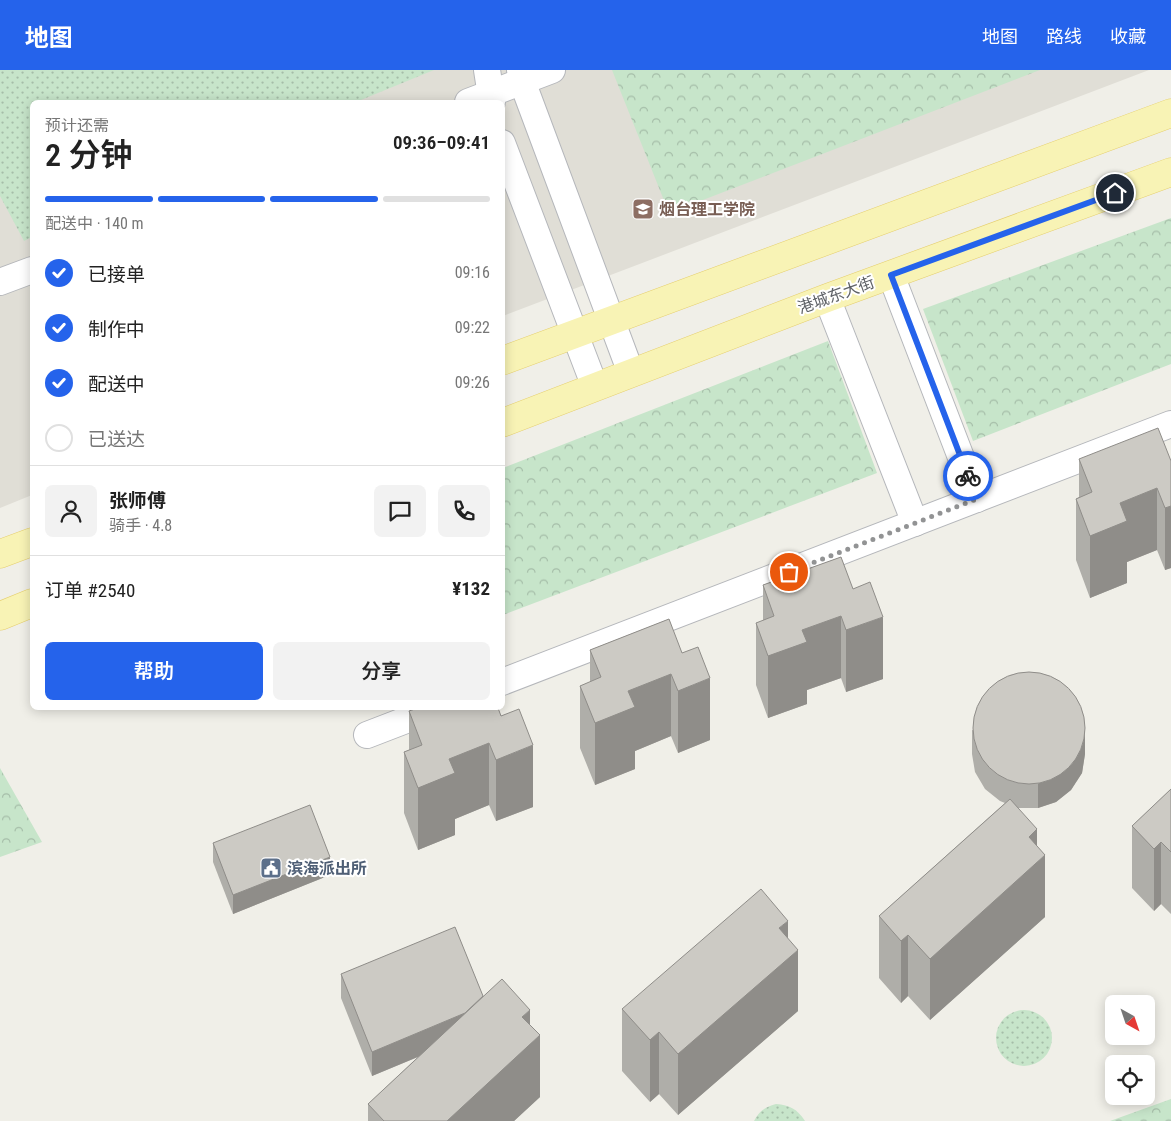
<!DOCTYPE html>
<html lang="zh">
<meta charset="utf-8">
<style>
body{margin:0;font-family:"Roboto Condensed","Noto Sans SC",sans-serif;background:#f2f2f2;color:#222;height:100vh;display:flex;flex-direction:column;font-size:19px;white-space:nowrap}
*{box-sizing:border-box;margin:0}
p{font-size:16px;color:#767676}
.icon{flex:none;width:28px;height:28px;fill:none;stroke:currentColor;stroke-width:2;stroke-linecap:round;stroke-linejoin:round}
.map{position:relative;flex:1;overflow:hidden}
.details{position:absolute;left:30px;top:30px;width:475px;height:610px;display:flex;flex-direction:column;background:#fff;border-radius:8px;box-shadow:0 2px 12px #0003}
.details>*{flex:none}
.needle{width:32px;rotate:140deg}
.controls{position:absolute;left:1105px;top:925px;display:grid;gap:10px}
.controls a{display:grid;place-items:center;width:50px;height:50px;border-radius:8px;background:#fff;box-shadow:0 2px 12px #0003;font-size:25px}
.pin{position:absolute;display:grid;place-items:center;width:42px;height:42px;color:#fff;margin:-21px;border:2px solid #fff;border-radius:50%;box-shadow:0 1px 5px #0007}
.courier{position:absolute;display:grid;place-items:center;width:50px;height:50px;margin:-25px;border:4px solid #2563eb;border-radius:50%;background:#fff;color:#222;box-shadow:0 1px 6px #0007}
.head em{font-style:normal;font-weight:600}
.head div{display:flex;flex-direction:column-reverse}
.head{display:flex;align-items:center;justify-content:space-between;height:85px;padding:0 15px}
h1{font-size:32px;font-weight:600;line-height:38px}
.bar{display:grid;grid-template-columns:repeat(4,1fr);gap:8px 5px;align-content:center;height:60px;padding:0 15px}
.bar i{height:6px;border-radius:4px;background:#e0e0e0}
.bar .active{background:#2563eb}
.bar p{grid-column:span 4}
.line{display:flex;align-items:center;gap:12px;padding:0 15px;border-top:1px solid #e0e0e0}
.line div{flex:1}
.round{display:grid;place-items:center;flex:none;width:52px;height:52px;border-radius:8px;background:#f2f2f2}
ol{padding:0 15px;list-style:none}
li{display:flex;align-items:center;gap:15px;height:55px}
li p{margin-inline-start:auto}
li .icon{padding:5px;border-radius:50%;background:#2563eb;color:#fff;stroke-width:4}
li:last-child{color:#767676}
li i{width:28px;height:28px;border:2px solid #e0e0e0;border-radius:50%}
.button{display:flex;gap:10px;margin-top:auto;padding:10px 15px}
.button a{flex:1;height:58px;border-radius:8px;background:#2563eb;color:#fff;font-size:20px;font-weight:600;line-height:58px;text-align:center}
.button a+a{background:#f2f2f2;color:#222}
header{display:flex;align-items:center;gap:30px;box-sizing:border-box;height:70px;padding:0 25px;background:#2563eb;color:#fff}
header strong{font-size:24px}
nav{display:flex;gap:28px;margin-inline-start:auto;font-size:18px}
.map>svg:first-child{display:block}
</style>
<header>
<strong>地图</strong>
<nav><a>地图</a><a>路线</a><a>收藏</a></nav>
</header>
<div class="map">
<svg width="1171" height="1051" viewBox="0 0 1171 1051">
<defs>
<pattern id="grass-dots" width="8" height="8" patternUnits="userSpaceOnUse" patternTransform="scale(1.25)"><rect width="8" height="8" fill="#c7e5ca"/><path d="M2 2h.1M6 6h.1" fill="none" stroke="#a5bda8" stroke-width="1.8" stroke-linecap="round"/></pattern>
<pattern id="forest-crowns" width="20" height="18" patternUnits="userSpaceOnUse" patternTransform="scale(1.25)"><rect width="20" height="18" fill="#c7e5ca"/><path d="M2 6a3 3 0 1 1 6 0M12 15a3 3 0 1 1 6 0" fill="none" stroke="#a5bda8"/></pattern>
</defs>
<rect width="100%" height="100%" fill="#f0efe8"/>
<polygon fill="#e0ded6" points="0,0 1149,0 503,246 502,32 32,32 32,425 0,438"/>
<g fill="url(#grass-dots)">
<polygon points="0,0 434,0 356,32 32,32 32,167 24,171 0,126"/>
<circle cx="1024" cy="968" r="28"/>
<path d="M776 1034C790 1035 797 1039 805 1051H754C759 1041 765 1037 776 1034Z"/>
</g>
<g fill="url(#forest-crowns)">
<polygon points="612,0 1040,0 669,143"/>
<polygon points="1171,148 1171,294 973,371 923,239"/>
<polygon points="828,271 877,403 503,545 503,398"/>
<polygon points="0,698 42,772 0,787"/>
<polygon points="1171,1029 1171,1051 1110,1051"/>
</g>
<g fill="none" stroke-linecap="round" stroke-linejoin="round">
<g stroke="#b5b7bb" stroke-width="28">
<g id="minor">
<polyline points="487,0 492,32"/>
<polyline points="520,0 522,11 631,303"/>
<polyline points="468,32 552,0"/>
<polyline points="502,73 595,317"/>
<polyline points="891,205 977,429"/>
<polyline points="0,212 32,200"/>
<polyline points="827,228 915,453"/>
<polyline points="502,612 1171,354"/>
<polyline points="367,665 437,638"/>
</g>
</g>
<g stroke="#e5ce6c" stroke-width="29">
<g id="major">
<polyline points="502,291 1171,43"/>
<polyline points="502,353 827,228 1171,102"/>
<polyline points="0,484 32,472"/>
<polyline points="0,546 32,533"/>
</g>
</g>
<use href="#minor" stroke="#fff" stroke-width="26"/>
<use href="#major" stroke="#f8f3b5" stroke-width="28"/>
</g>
<g fill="#afaea9">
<polygon points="1079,389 1171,391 1171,498 1165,500 1157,480 1127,492 1127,513 1090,528 1076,490 1076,429 1079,427"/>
<polygon points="841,487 883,609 846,622 841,608 807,620 807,634 768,648 756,615 756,553 763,551 763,515"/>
<polygon points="669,549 710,670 678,683 671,666 635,681 635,699 595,715 580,678 580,616 590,612 590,580"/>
<polygon points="498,638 533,737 496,751 489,735 455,749 455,765 418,780 404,743 404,682 409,680 409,641"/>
<polygon points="972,660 1085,684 1082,703 1071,720 1056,732 1038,738 1018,738 1037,777 1045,847 930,950 908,926 901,933 879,908 879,846 1005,733 1000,731 985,719 975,702 972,684"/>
<polygon points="1171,719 1171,844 1161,834 1154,841 1132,818 1132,756"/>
<polygon points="213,773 330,805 233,844 213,792"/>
<polygon points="788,869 798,941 678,1045 659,1024 650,1032 622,1001 622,939"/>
<polygon points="341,904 483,926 530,955 540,1027 514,1051 368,1051 368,1034 418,987 372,1006 341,928"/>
</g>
<g fill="#8f8d89">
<polygon points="1157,418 1157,480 1127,492 1127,513 1090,528 1090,466 1120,433"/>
<polygon points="1171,436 1171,498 1165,500 1165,438"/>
<polygon points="841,546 841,608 807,620 807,634 768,648 768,586 802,560"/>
<polygon points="883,547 883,609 846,622 846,560"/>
<polygon points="671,604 671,666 635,681 635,699 595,715 595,653 628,621"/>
<polygon points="710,608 710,670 678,683 678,621"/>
<polygon points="1085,660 1085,684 1082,703 1071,720 1056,732 1038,738 1038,714"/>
<polygon points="489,673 489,735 455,749 455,765 418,780 418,718 449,689"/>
<polygon points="533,675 533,737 496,751 496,690"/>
<polygon points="1037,759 1037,792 1045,785 1045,847 930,950 930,889 1029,767"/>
<polygon points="1161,772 1161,834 1154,841 1154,779"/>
<polygon points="330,787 330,805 233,844 233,825"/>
<polygon points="788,851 788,888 798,880 798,941 678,1045 678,984 779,858"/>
<polygon points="908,865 908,926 901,933 901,871"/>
<polygon points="487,934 487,958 372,1006 372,982"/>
<polygon points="530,940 530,974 540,965 540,1027 514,1051 447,1051 522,947"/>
<polygon points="659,962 659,1024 650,1032 650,970"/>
</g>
<g fill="#cccac4" stroke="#8f8d89">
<polygon points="1158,358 1171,391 1171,436 1165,438 1157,418 1120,433 1127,451 1090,466 1076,429 1092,422 1079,389"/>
<polygon points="841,487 853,519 870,512 883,547 846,560 841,546 802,560 807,572 768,586 756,553 774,546 763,515"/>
<polygon points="669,549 682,583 698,577 710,608 678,621 671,604 628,621 635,637 595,653 580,616 601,607 590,580"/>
<circle cx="1029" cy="658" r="56"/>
<polygon points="418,638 498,638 501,646 519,639 533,675 496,690 489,673 449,689 455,703 418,718 404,682 422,675 409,641"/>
<polygon points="1171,719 1171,782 1161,772 1154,779 1132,756"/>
<polygon points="1010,729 1037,759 1029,767 1045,785 930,889 908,865 901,871 879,846"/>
<polygon points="310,735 330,787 233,825 213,773"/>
<polygon points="761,819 788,851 779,858 798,880 678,984 659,962 650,970 622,939"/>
<polygon points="455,857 483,926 465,943 372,982 341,904"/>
<polygon points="502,909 530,940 522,947 540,965 447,1051 384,1051 368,1034"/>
</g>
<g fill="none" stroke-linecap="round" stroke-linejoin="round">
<polyline stroke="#929394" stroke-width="5" stroke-dasharray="0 9" points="789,502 977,429 968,406"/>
<polyline stroke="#2563eb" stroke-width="6" points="968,406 891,205 1115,123"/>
</g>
<defs>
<g id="university-square" transform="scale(1.125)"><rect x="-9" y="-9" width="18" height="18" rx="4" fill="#8d6e63" stroke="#fff"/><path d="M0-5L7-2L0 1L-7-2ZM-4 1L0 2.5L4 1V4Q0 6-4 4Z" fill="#fff"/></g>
<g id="civic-square" transform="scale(1.125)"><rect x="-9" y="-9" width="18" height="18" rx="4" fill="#5c6f8a" stroke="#fff"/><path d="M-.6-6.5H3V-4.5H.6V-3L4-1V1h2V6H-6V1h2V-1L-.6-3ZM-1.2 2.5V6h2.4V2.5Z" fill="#fff"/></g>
</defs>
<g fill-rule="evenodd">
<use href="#university-square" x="643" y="139"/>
<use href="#civic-square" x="271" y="798"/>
</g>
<g text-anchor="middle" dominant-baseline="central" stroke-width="4" stroke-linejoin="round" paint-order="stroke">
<g font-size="16" font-weight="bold" fill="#785e54" stroke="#fff" text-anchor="start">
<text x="659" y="139">烟台理工学院</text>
</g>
<g font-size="16" fill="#5f6267" stroke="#fff">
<text transform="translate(836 225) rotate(-20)">港城东大街</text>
</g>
<g font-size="16" font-weight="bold" fill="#4e5e75" stroke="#fff" text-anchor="start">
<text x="287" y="798">滨海派出所</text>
</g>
</g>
</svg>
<div class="controls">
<a><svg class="needle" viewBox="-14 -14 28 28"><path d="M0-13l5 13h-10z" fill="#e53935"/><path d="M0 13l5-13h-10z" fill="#767676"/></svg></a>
<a><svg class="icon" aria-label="locate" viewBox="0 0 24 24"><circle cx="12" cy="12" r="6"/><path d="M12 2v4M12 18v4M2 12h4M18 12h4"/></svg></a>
</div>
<div class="pin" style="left:789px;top:502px;background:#ea580c"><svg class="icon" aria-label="bag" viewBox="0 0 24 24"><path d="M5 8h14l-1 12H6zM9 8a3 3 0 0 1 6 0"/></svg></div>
<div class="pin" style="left:1115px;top:123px;background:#1f2937"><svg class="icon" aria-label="home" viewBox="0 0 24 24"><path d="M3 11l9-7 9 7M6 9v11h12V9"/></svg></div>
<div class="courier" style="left:968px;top:406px"><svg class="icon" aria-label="bike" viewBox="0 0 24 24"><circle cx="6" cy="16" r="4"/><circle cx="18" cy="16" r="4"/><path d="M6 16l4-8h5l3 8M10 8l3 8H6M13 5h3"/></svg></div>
<section class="details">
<div class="head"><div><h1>2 分钟</h1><p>预计还需</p></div><em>09:36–09:41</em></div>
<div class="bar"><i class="active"></i><i class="active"></i><i class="active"></i><i></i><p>配送中 · 140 m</p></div>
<ol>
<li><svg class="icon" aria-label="check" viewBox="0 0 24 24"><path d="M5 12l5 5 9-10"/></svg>已接单<p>09:16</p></li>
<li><svg class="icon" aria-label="check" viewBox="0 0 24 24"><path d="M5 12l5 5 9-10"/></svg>制作中<p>09:22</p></li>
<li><svg class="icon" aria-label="check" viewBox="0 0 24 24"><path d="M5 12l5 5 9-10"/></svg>配送中<p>09:26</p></li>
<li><i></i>已送达</li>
</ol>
<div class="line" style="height:90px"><a class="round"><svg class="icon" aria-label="person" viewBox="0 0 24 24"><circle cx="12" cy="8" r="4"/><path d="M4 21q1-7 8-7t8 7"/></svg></a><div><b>张师傅</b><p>骑手 · 4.8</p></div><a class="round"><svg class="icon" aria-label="chat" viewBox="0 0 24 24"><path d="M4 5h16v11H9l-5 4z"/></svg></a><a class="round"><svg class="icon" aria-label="phone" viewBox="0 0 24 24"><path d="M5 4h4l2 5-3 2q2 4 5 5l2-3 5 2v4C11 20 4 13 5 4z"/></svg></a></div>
<div class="line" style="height:65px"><div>订单 #2540</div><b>¥132</b></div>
<div class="button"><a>帮助</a><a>分享</a></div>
</section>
</div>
